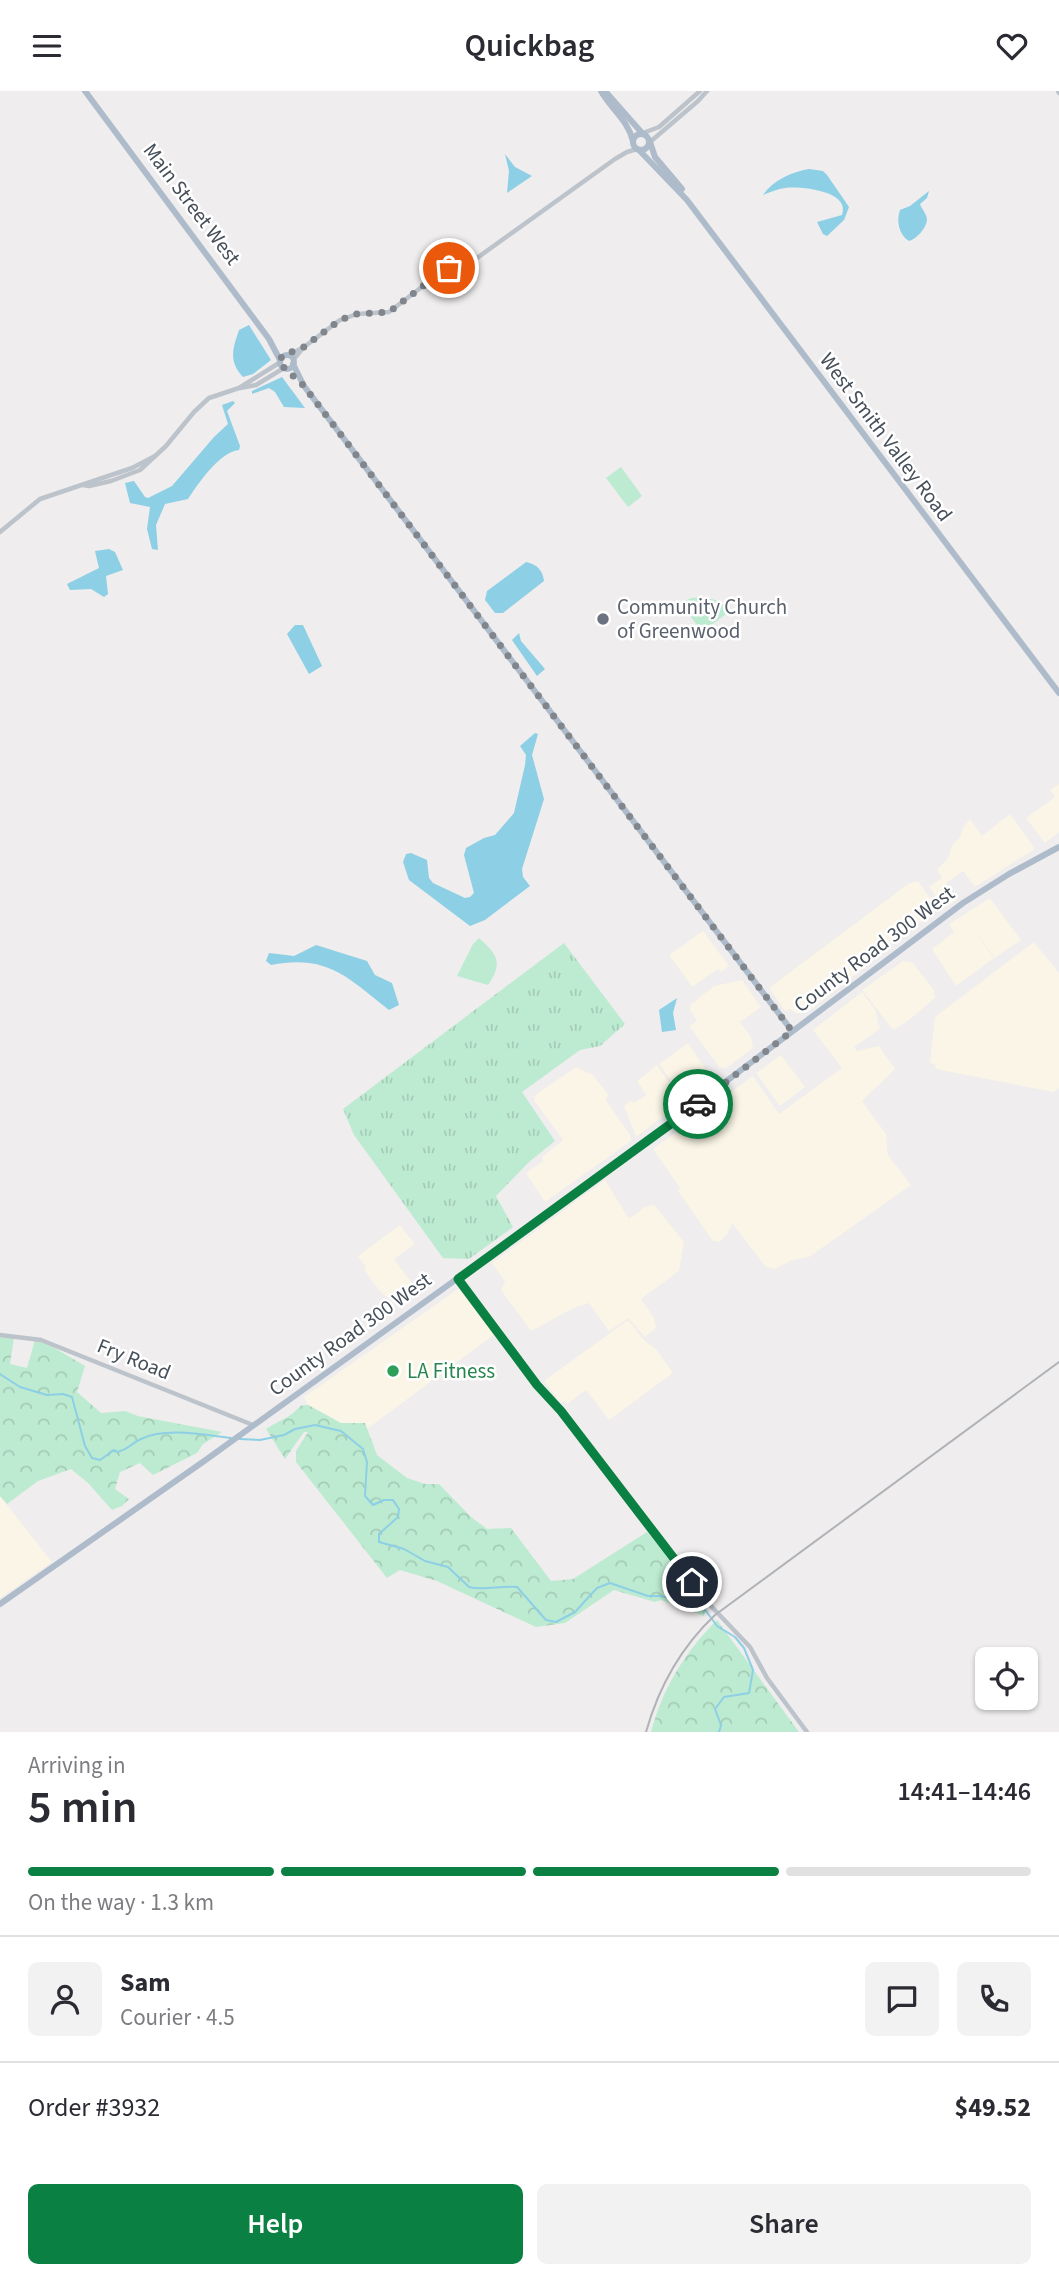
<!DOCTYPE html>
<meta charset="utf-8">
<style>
body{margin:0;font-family:"Source Sans 3",sans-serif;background:#f2f2f3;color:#2b2b33;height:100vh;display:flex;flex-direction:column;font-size:26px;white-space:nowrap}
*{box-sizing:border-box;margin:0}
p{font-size:23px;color:#7c7c81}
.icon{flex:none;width:38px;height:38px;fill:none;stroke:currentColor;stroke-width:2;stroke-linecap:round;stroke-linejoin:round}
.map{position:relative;height:1641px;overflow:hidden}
.drawer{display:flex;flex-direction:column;background:#fff;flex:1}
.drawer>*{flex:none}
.tools{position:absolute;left:975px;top:1556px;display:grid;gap:14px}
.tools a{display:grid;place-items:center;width:63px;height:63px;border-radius:10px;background:#fff;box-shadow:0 2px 5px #0004;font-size:35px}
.pin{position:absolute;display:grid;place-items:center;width:60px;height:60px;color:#fff;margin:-30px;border:4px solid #fff;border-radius:50%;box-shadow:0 2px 7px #0007}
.courier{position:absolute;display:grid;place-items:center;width:70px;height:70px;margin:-35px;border:5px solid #0b8043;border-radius:50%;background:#fff;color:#222;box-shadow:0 2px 9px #0007}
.overview em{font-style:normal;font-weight:600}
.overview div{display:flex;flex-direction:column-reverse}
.overview{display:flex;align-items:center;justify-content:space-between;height:119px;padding:0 28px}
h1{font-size:46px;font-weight:600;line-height:52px}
.bar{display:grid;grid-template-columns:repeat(4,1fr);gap:10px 7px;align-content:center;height:84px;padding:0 28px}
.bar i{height:9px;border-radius:5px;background:#e1e1e2}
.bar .active{background:#0b8043}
.bar p{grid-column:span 4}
.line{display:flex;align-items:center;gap:18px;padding:0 28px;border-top:2px solid #e1e1e2}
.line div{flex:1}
.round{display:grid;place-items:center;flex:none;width:74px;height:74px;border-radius:10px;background:#f2f2f3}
.button{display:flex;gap:14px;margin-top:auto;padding:14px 28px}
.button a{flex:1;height:80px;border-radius:10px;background:#0b8043;color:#fff;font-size:28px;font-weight:600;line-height:80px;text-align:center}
.button a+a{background:#f2f2f3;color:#2b2b33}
header{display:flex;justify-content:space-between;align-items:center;height:91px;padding:0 28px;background:#fff;font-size:32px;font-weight:600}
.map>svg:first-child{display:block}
</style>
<header><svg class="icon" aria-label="menu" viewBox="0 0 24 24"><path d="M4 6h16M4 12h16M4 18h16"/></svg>Quickbag<svg class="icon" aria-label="heart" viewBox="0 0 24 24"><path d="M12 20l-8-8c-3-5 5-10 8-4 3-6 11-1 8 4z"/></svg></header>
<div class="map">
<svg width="1059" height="1641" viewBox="0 0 1059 1641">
<defs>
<pattern id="grass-tufts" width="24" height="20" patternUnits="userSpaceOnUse" patternTransform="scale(1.75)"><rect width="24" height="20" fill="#bdebd1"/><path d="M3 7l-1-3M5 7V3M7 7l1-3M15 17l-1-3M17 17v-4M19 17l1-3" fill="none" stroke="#a4cbb6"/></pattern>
<pattern id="forest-crowns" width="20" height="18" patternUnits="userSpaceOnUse" patternTransform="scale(1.75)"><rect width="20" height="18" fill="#bdebd1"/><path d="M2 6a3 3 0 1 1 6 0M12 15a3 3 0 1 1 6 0" fill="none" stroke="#a4cbb6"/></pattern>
</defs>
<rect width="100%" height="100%" fill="#efeded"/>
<g fill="#faf5e6">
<polygon points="1059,693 1059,741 1045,752 1026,727 1055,706 1050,699"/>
<polygon points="1010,723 1034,756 1033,759 975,796 963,780 946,792 957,808 951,813 948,809 942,814 929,796 942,787 937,779 948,767 952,755 960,746 963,737 970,728 982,745"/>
<polygon points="918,790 938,818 883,858 884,861 809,920 804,919 797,923 790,918 785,920 769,897 908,793"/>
<polygon points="990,807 1021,849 995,867 967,830 994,867 956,895 932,858 954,841 949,833"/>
<polygon points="703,840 729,875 721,881 718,878 692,896 669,864"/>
<polygon points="1034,851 1059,882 1059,997 1053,1001 936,978 935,973 930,972 935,926"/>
<polygon points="903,870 912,871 935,900 933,902 936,906 908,930 893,939 862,899"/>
<polygon points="742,889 761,916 740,931 751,946 753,957 725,978 723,976 720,977 689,935 697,930 690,919 690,914 714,895"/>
<polygon points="862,901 876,920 878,933 881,937 854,956 857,960 879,955 895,978 862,1010 886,1043 888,1064 911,1094 809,1166 790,1170 775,1178 766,1176 732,1132 727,1144 719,1151 713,1150 678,1100 680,1097 653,1058 753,985 779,1023 842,977 813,939"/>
<polygon points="688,952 711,986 683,1007 659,973"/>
<polygon points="781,964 805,996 780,1015 756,982"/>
<polygon points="657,974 680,1007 674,1012 676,1016 636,1046 624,1015 631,1009 634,1012 646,1004 637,990"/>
<polygon points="576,976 593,984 608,1003 606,1009 630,1044 631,1050 545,1111 527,1084 527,1081 543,1070 542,1066 563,1049 535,1011 534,1007 535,1004"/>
<polygon points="605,1089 629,1128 645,1116 651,1114 655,1115 684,1151 679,1180 641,1208 654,1227 656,1237 645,1246 628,1227 609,1240 589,1212 576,1216 531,1240 501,1199 505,1190 492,1172"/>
<polygon points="400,1134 415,1153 394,1168 415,1196 393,1210 382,1203 364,1179 366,1177 358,1165"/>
<polygon points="458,1198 461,1200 495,1243 367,1338 365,1332 341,1332 308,1314 304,1306"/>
<polygon points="628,1229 645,1250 656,1258 673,1282 609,1329 586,1299 567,1313 564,1310 561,1312 544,1290"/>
<polygon points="0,1405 52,1471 0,1507"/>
</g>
<polygon fill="url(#grass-tufts)" points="564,852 625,933 600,955 580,959 522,1001 555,1050 529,1071 496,1105 513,1136 469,1168 443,1167 354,1044 343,1018"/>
<g fill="url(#forest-crowns)">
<polygon points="0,1244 14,1247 10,1273 27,1277 35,1249 53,1256 85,1275 77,1301 101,1322 125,1320 138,1325 222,1341 203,1353 197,1362 153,1384 140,1372 120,1381 115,1398 129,1408 122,1415 112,1419 88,1392 71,1378 38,1390 7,1413 0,1405"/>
<path d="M308 1314 341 1332H365L377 1364 407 1387 425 1393H439L471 1426 487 1438 511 1437 551 1490 573 1488 647 1441 665 1463 678 1485 676 1498 683 1505 690 1502 707 1515 704 1525 661 1509 655 1511 614 1499 565 1532 536 1536 437 1490 400 1479 387 1487 296 1371V1360L308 1341H304L285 1368 266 1338C278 1330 292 1326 300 1315Z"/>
<path d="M717 1529 799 1641H651C663 1596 685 1561 717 1529Z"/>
</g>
<g fill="#bdebd1">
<polygon points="621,376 642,405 628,416 606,387"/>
<path d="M691 507C708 506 718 507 730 520L702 541 681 512Z"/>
<path d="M479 847C498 864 503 872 488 894L457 885 473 853Z"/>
</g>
<g fill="#8dcfe5">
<polygon points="505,63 515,76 532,85 507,102 509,80"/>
<path d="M809 78 823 80 827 84 849 116 844 129 827 145 823 143 817 131 842 124C851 100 801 95 785 97 778 98 770 101 763 104 773 89 792 81 809 78Z"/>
<path d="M929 100 927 107 920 113C922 119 927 123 927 129 926 138 916 148 909 150 899 144 896 130 900 119L910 115Z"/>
<path d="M249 234 271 269 253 283 243 286C228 270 233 257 239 239Z"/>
<polygon points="282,286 305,317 284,316 275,301 269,297 252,303 252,300"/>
<path d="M233 310 235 312 227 320 240 355 239 359C219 361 198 393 188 408L165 413 156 434 158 459 152 458 147 438 150 416 130 412 125 392 134 390 145 406 148 407 172 395 214 346 228 333 222 314Z"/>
<polygon points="109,458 115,461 123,479 106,485 108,503 104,506 91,498 70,499 67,493 99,477 95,460"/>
<path d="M526 471C537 473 543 480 544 490L503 522H495L485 509 487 500Z"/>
<polygon points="295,534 303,534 322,575 309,583 287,543"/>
<polygon points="519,542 521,550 545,578 537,585 512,549"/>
<polygon points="535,642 538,643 532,664 544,708 522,778 523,786 530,795 485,829 470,835 409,789 403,771 406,763 411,762 427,769 429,787 433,792 465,807 470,806 474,802 464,764 466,757 484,747 495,744 514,722 525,674 526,664 520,655"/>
<path d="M316 854 367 870 375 884 392 892 399 914 389 919C348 887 328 863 271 874L266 870 269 862 294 865Z"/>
<polygon points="677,907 673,922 676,939 662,941 659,919"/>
</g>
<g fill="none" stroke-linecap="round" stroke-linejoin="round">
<g stroke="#8dcfe5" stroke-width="2">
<path d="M0 1283 20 1296 47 1304 63 1303 72 1306 85 1355 92 1367 100 1369 114 1359 117 1361C130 1358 131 1352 141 1348 167 1336 204 1344 231 1347"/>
<path d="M240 1348 260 1349 284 1344 295 1338 315 1334 341 1340 363 1358 367 1371 365 1405 373 1414 384 1409H393L399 1418 398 1426 379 1443V1451L404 1458 425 1470 448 1476 469 1496C485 1500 501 1494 517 1496L546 1529 556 1531 575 1521 597 1497 610 1492 648 1505H661L703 1516 717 1535 735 1546 744 1557 753 1579 749 1602 724 1606 715 1618 721 1634 719 1641"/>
</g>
<g stroke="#bcc3cb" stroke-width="4.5">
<polyline points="1058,0 1059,2"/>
<polyline points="643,42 659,36 700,0"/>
<polyline points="650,51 698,10 707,0"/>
<polyline points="289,264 304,256 340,229 357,223 389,221 427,192 439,173 457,177 470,172 615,68 627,61 637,58"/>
<polyline points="293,269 303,257"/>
<polyline points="240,297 256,294 284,277"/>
<polyline points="83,394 89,395 111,390 140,379 166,355 194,321 209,307 239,297 279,272"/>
<polyline points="0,441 40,408 132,377 155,365"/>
<polyline points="458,1188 537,1294 561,1320 711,1515 750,1556 767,1587 807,1641"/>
<polyline points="0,1244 41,1249 253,1334"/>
</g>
<g stroke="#aebbca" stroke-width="6">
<polyline points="85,0 269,248 280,269"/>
<path d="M601 0C611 18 628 29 633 50"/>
<polyline points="605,0 642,42"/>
<circle cx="641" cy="51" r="8"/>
<polyline points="650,51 655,66 682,98"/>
<polyline points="639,59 687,109 1059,602"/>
<circle cx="287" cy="271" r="7"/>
<polyline points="293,273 304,295 792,940"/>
<polyline points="0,1513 207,1368 623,1068 963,812 1009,783 1059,756"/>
</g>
<path stroke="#afb2b7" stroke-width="2" d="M646 1641C659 1595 680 1557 715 1524L1059 1271"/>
</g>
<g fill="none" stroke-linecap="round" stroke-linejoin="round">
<polyline stroke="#81868d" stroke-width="7" stroke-dasharray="0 12.6" points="449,177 439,173 427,192 389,221 357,223 340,229 304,256 282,265 279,272 304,295 792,940 698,1013"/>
<polyline stroke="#0b8043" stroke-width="9" points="692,1491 561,1320 537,1294 458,1188 698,1013"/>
</g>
<circle fill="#6b7280" stroke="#fff" stroke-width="2.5" cx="603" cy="528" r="7"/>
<circle fill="#2e9e5b" stroke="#fff" stroke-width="2.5" cx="393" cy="1280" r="7"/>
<g text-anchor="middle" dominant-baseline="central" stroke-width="5" stroke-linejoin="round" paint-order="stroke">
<g font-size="21" fill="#464f59" stroke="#fff">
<text transform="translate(192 113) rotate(53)">Main Street West</text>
<text transform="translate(886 346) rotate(53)">West Smith Valley Road</text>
<text transform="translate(874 858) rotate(-37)">County Road 300 West</text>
<text transform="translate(350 1243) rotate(-36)">County Road 300 West</text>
<text transform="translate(134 1268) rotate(22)">Fry Road</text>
</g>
<g font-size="21" fill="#5b616d" stroke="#fff" text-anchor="start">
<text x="617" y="516">Community Church<tspan x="617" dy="24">of Greenwood</tspan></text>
</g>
<g font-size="21" fill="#27864d" stroke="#fff" text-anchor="start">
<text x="407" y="1280">LA Fitness</text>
</g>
</g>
</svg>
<div class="tools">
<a><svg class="icon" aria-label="locate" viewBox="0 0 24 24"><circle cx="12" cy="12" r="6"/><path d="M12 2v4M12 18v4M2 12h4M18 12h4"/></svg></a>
</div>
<div class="pin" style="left:449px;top:177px;background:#ea580c"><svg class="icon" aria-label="bag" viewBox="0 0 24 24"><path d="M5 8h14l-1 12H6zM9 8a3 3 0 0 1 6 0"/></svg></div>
<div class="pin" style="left:692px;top:1491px;background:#1f2937"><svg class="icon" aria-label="home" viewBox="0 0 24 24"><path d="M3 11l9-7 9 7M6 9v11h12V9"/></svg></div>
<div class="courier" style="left:698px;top:1013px"><svg class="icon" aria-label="car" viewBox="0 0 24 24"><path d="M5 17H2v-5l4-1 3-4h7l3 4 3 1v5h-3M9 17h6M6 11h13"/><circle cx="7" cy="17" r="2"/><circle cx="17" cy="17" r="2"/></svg></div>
</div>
<section class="drawer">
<div class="overview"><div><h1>5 min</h1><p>Arriving in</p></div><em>14:41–14:46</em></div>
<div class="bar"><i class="active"></i><i class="active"></i><i class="active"></i><i></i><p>On the way · 1.3 km</p></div>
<div class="line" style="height:126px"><a class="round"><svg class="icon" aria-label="person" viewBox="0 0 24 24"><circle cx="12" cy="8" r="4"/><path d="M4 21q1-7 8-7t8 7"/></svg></a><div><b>Sam</b><p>Courier · 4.5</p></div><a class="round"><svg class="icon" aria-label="chat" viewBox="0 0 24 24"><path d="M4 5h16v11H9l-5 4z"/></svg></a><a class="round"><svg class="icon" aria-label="phone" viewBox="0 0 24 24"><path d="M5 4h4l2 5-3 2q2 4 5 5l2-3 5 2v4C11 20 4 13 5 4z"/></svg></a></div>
<div class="line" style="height:91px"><div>Order #3932</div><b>$49.52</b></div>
<div class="button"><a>Help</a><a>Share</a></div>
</section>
